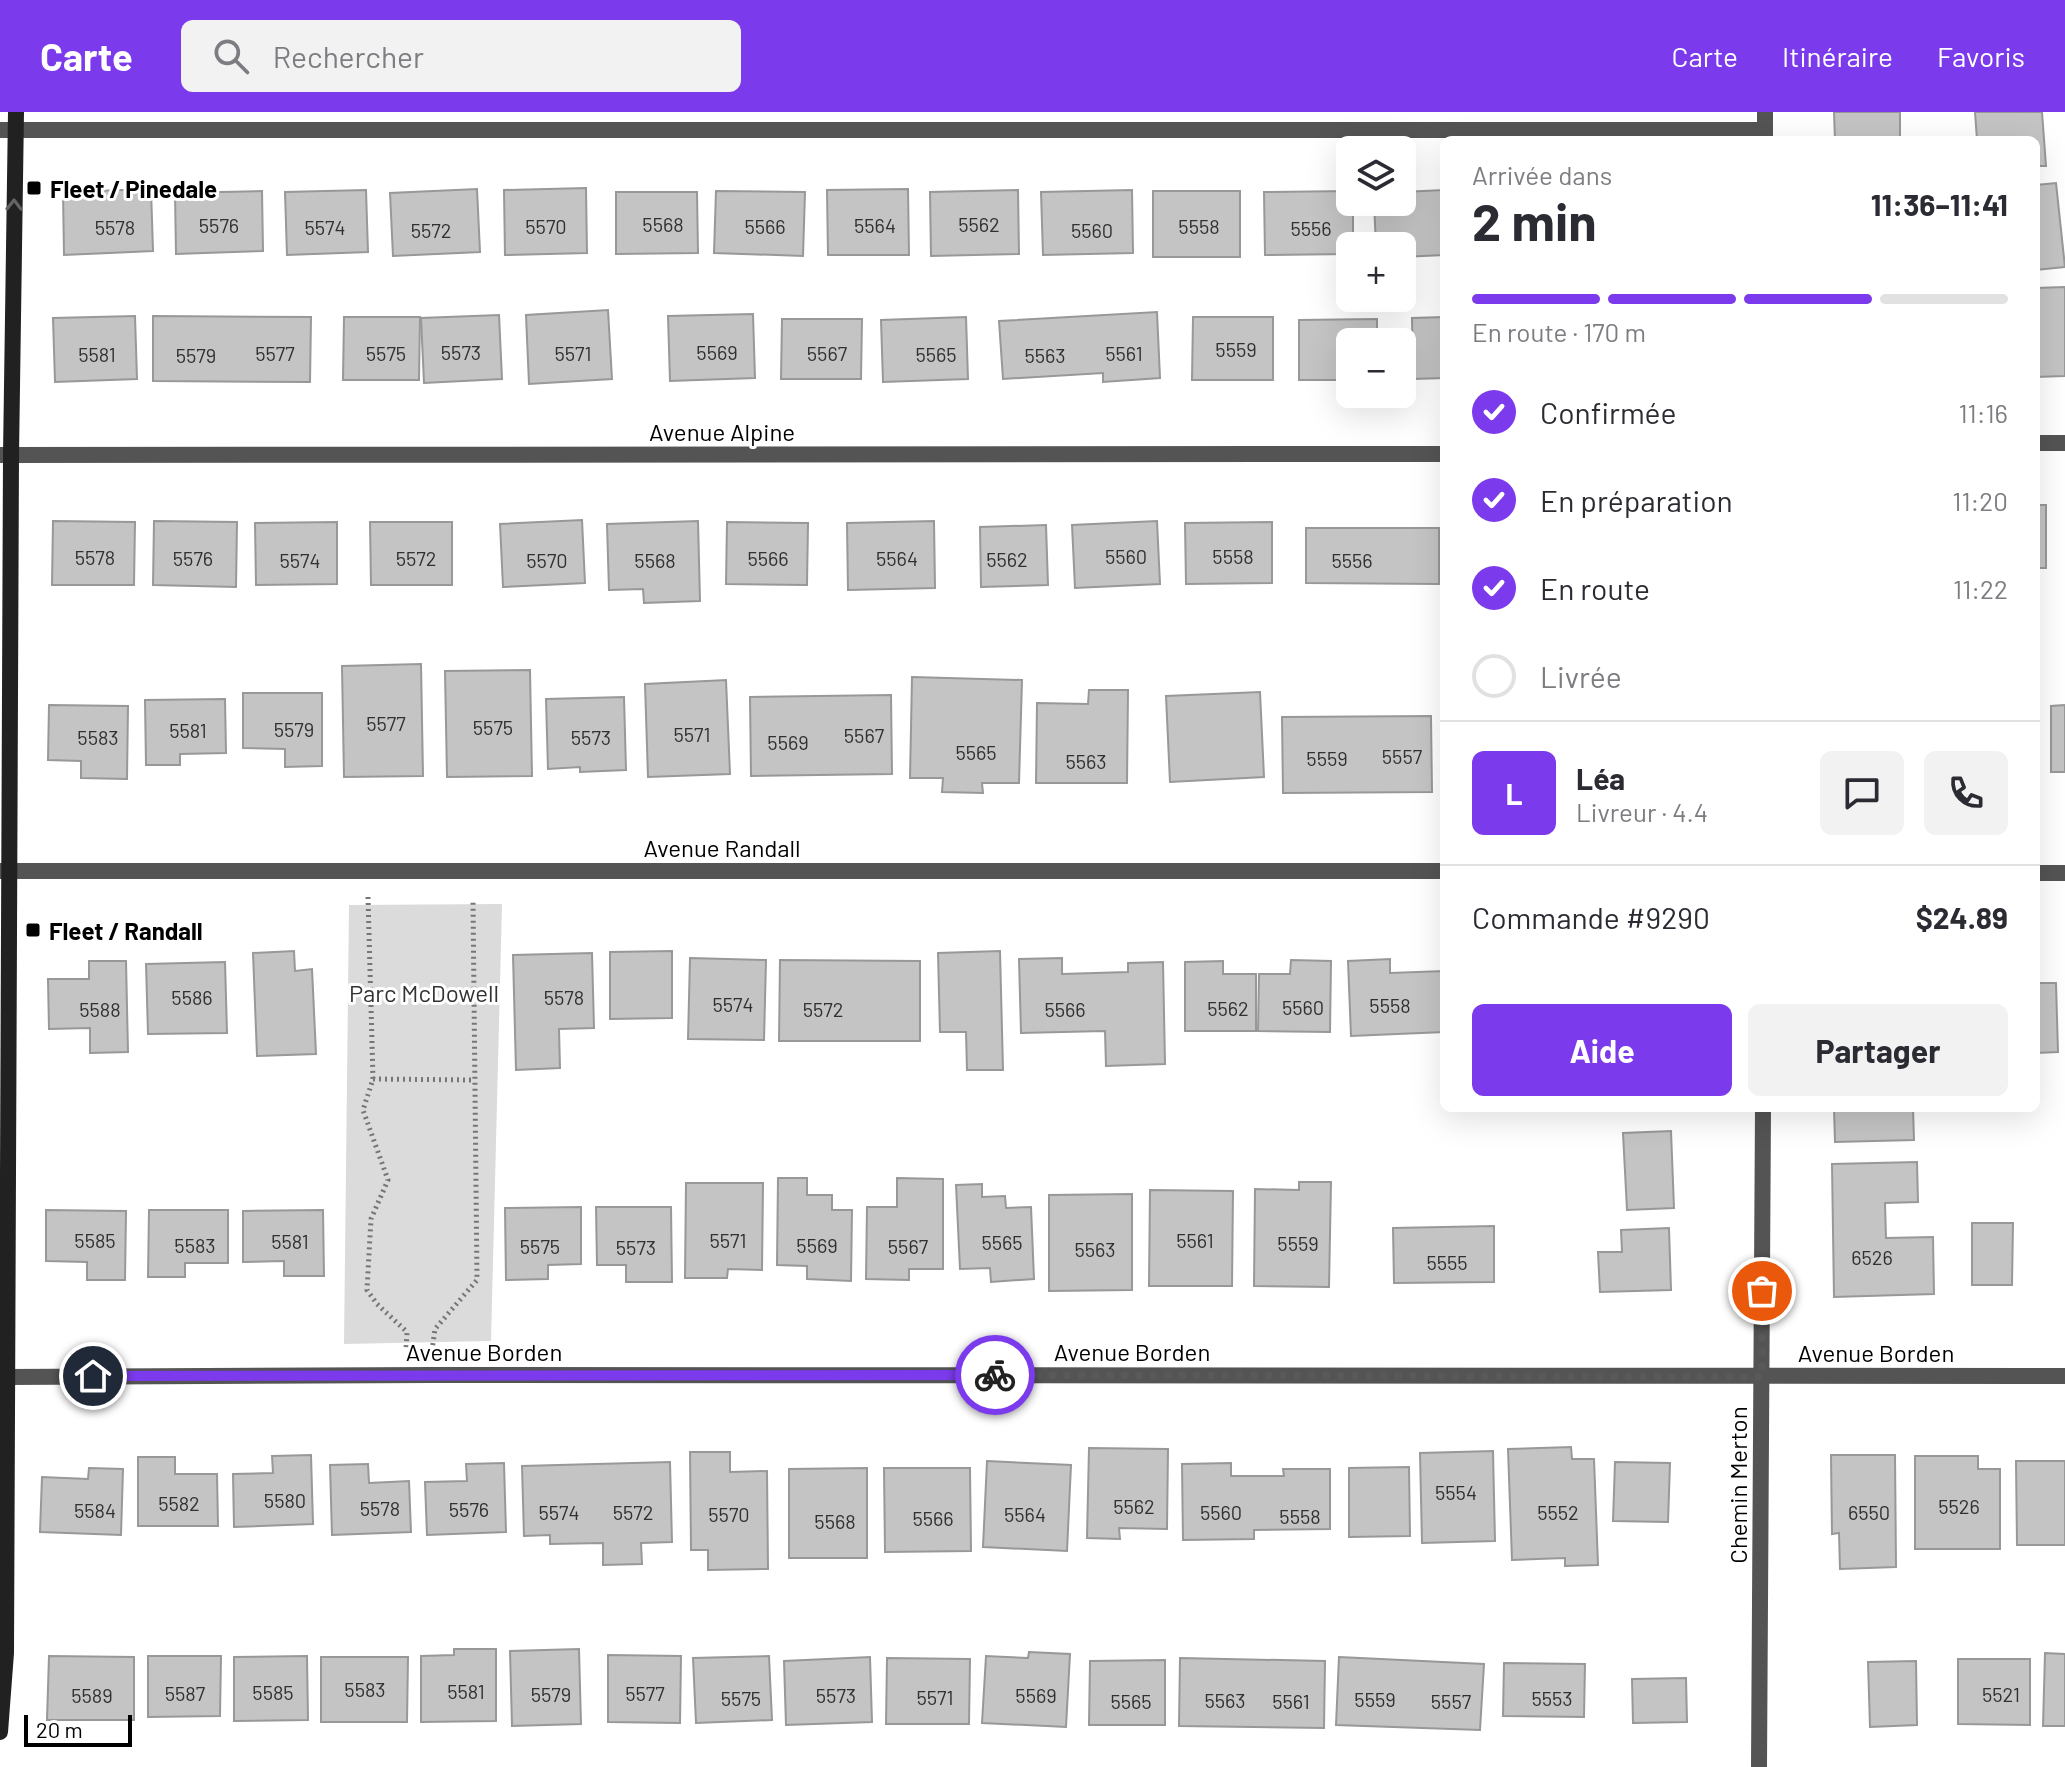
<!DOCTYPE html>
<html lang="fr">
<meta charset="utf-8">
<style>
body{margin:0;font-family:Barlow,sans-serif;background:#f2f2f3;color:#2b2b33;height:100vh;display:flex;flex-direction:column;font-size:30px;white-space:nowrap}
*{box-sizing:border-box;margin:0}
p{font-size:26px;color:#7c7c81}
.icon{flex:none;width:44px;height:44px;fill:none;stroke:currentColor;stroke-width:2;stroke-linecap:round;stroke-linejoin:round}
.map{position:relative;flex:1;overflow:hidden}
.details{position:absolute;left:1440px;top:24px;width:600px;height:976px;display:flex;flex-direction:column;background:#fff;border-radius:12px;box-shadow:0 8px 32px #0002}
.details>*{flex:none}
.controls{position:absolute;left:1336px;top:24px;display:grid;gap:16px}
.controls a{display:grid;place-items:center;width:80px;height:80px;border-radius:12px;background:#fff;box-shadow:0 8px 32px #0002;font-size:40px}
.scale{position:absolute;left:24px;bottom:20px;width:108px;box-sizing:border-box;padding-left:8px;border:4px solid #000;border-top:0;font-size:22px;line-height:28px;white-space:nowrap;color:#000;-webkit-text-stroke:6px #fff;paint-order:stroke}
.pin{position:absolute;display:grid;place-items:center;width:68px;height:68px;color:#fff;margin:-34px;border:4px solid #fff;border-radius:50%;box-shadow:0 2px 8px #0007}
.courier{position:absolute;display:grid;place-items:center;width:80px;height:80px;margin:-40px;border:6px solid #7c3aed;border-radius:50%;background:#fff;color:#222;box-shadow:0 2px 10px #0007}
.overview em{font-style:normal;font-weight:700}
.overview div{display:flex;flex-direction:column-reverse}
.overview{display:flex;align-items:center;justify-content:space-between;height:136px;padding:0 32px}
h1{font-size:52px;font-weight:700;line-height:60px}
.bar{display:grid;grid-template-columns:repeat(4,1fr);gap:12px 8px;align-content:center;height:96px;padding:0 32px}
.bar i{height:10px;border-radius:6px;background:#e1e1e2}
.bar .current{background:#7c3aed}
.bar p{grid-column:span 4}
.line{display:flex;align-items:center;gap:20px;padding:0 32px;border-top:2px solid #e1e1e2}
.line div{flex:1}
.round{display:grid;place-items:center;flex:none;width:84px;height:84px;border-radius:12px;background:#f2f2f3}
ol{padding:0 32px;list-style:none}
li{display:flex;align-items:center;gap:24px;height:88px}
li p{margin-inline-start:auto}
li .icon{padding:8px;border-radius:50%;background:#7c3aed;color:#fff;stroke-width:4}
li:last-child{color:#7c7c81}
li i{width:44px;height:44px;border:4px solid #e1e1e2;border-radius:50%}
.cta{display:flex;gap:16px;margin-top:auto;padding:16px 32px}
.cta a{flex:1;height:92px;border-radius:12px;background:#7c3aed;color:#fff;font-size:32px;font-weight:700;line-height:92px;text-align:center}
.cta a+a{background:#f2f2f3;color:#2b2b33}
header{display:flex;align-items:center;gap:48px;box-sizing:border-box;height:112px;padding:0 40px;background:#7c3aed;color:#fff}
header strong{font-size:38px}
nav{display:flex;gap:44px;margin-inline-start:auto;font-size:28px}
.search{width:560px;height:72px;background:#f2f2f3;display:flex;align-items:center;gap:20px;box-sizing:border-box;padding:0 28px;border-radius:12px;color:#7c7c81;font-size:30px}
.map>svg:first-child{display:block}
</style>
<header>
<strong>Carte</strong>
<div class="search"><svg class="icon" aria-label="search" viewBox="0 0 24 24"><circle cx="10" cy="10" r="6"/><path d="M15 15l6 6"/></svg>Rechercher</div>
<nav><a>Carte</a><a>Itinéraire</a><a>Favoris</a></nav>
</header>
<div class="map">
<svg width="2065" height="1655" viewBox="0 0 2065 1655">
<rect width="100%" height="100%" fill="#fff"/>
<polygon fill="#dbdbdb" points="502,792 491,1229 344,1232 349,793"/>
<g fill="#c4c4c4" stroke="#989898" stroke-width="2">
<polygon points="1834,0 1900,0 1900,28 1835,28"/>
<polygon points="1975,0 2042,0 2046,54 2036,54 2036,28 1977,28"/>
<polygon points="2056,71 2065,155 2036,158 2036,73"/>
<polygon points="586,76 587,141 505,143 504,78"/>
<polygon points="151,77 153,139 64,143 63,80"/>
<polygon points="477,77 480,140 393,144 390,81"/>
<polygon points="908,77 909,143 828,143 827,78"/>
<polygon points="366,78 368,140 287,143 285,80"/>
<polygon points="1018,78 1019,142 931,144 930,80"/>
<polygon points="1132,78 1133,141 1043,143 1041,80"/>
<polygon points="1444,78 1444,143 1402,145 1402,134 1376,134 1374,90 1402,90 1402,80"/>
<polygon points="262,79 263,139 176,142 175,81"/>
<polygon points="716,79 805,80 803,144 714,141"/>
<rect x="1153" y="79" width="87" height="66"/>
<polygon points="1350,79 1350,90 1353,90 1353,134 1350,134 1350,142 1265,143 1264,80"/>
<polygon points="616,80 697,80 698,141 616,142"/>
<polygon points="2065,175 2065,264 2036,265 2036,176"/>
<polygon points="608,198 612,267 529,272 526,203"/>
<polygon points="1157,200 1160,266 1103,270 1103,261 1003,267 999,209"/>
<polygon points="753,202 755,266 670,269 668,204"/>
<polygon points="499,203 502,267 424,271 421,206"/>
<polygon points="135,204 137,267 55,270 53,206"/>
<polygon points="153,204 311,205 310,270 153,269"/>
<polygon points="344,205 420,205 419,268 343,268"/>
<polygon points="966,205 968,267 883,270 881,208"/>
<polygon points="1193,205 1273,205 1273,268 1192,268"/>
<polygon points="1444,205 1444,266 1413,267 1412,206"/>
<polygon points="782,207 862,207 861,267 781,267"/>
<polygon points="1377,207 1377,230 1350,230 1350,268 1299,268 1299,208"/>
<rect x="2036" y="393" width="10" height="63"/>
<polygon points="582,408 585,471 503,475 500,412"/>
<polygon points="53,409 135,410 134,473 52,473"/>
<polygon points="154,409 237,410 236,475 153,473"/>
<polygon points="698,409 700,489 644,491 643,477 609,478 607,412"/>
<polygon points="934,409 935,476 848,478 847,411"/>
<polygon points="1157,409 1160,472 1075,476 1072,413"/>
<polygon points="337,410 337,472 256,473 255,411"/>
<polygon points="370,410 452,410 452,473 371,473"/>
<polygon points="727,410 808,411 807,473 726,472"/>
<polygon points="1272,410 1272,471 1186,472 1185,411"/>
<polygon points="1046,413 1048,473 981,475 980,415"/>
<polygon points="1306,416 1439,416 1439,472 1306,471"/>
<polygon points="421,552 423,664 344,665 342,554"/>
<polygon points="530,558 532,664 447,665 445,559"/>
<polygon points="912,565 1022,568 1019,671 982,671 983,681 942,680 943,666 910,666"/>
<polygon points="726,568 730,662 648,665 645,572"/>
<polygon points="1089,578 1128,578 1127,671 1036,671 1037,591 1088,592"/>
<polygon points="1260,580 1264,665 1170,670 1166,584"/>
<polygon points="243,581 322,581 322,654 285,655 285,637 243,636"/>
<polygon points="891,583 892,662 751,664 750,585"/>
<polygon points="624,585 626,658 580,660 580,655 548,657 546,587"/>
<polygon points="225,587 226,641 180,642 180,653 146,653 145,588"/>
<polygon points="49,593 128,594 127,667 81,666 81,649 48,648"/>
<polygon points="2065,593 2065,660 2051,660 2051,594"/>
<polygon points="1431,604 1432,680 1283,681 1282,605"/>
<polygon points="294,839 295,859 312,857 316,942 257,944 253,841"/>
<polygon points="672,839 672,906 610,907 610,840"/>
<polygon points="1000,839 1003,958 967,958 966,920 940,920 938,841"/>
<polygon points="592,841 594,916 559,917 560,956 516,958 513,843"/>
<polygon points="690,846 766,848 764,928 688,927"/>
<polygon points="1062,846 1062,862 1128,860 1128,851 1163,850 1165,952 1106,954 1105,919 1021,921 1019,847"/>
<polygon points="1390,847 1390,861 1444,859 1444,920 1351,924 1348,849"/>
<polygon points="780,848 920,849 920,929 779,929"/>
<polygon points="1291,848 1331,849 1330,920 1258,919 1259,862 1290,862"/>
<polygon points="89,849 126,849 128,940 90,941 90,916 49,917 48,867 89,867"/>
<polygon points="1223,849 1223,862 1256,862 1256,919 1185,919 1185,850"/>
<polygon points="225,850 227,921 148,922 146,852"/>
<polygon points="2036,871 2056,871 2058,940 2036,941"/>
<polygon points="1587,996 1668,996 1668,997 1587,998"/>
<polygon points="1834,996 1913,996 1914,1028 1835,1030"/>
<polygon points="1671,1019 1674,1096 1627,1098 1623,1021"/>
<polygon points="1917,1050 1918,1090 1885,1091 1886,1126 1933,1125 1934,1182 1834,1185 1832,1052"/>
<polygon points="778,1066 807,1066 807,1083 832,1083 832,1098 852,1098 851,1169 807,1167 807,1154 777,1153"/>
<polygon points="897,1066 943,1067 943,1157 909,1157 909,1168 866,1167 867,1095 897,1095"/>
<polygon points="1299,1070 1331,1070 1329,1175 1254,1174 1255,1077 1299,1078"/>
<polygon points="686,1071 763,1071 762,1158 728,1157 727,1166 685,1166"/>
<polygon points="982,1072 982,1085 1005,1084 1006,1096 1031,1095 1034,1167 991,1170 990,1156 960,1157 956,1073"/>
<polygon points="1150,1078 1233,1079 1232,1174 1149,1174"/>
<polygon points="1132,1082 1132,1178 1049,1179 1049,1083"/>
<polygon points="581,1095 581,1152 548,1153 548,1167 506,1168 505,1096"/>
<polygon points="596,1095 671,1095 672,1170 626,1170 626,1153 597,1153"/>
<polygon points="46,1098 126,1099 125,1168 87,1168 87,1150 46,1149"/>
<polygon points="149,1098 228,1098 228,1151 185,1151 185,1165 148,1165"/>
<polygon points="323,1098 324,1164 284,1164 284,1149 243,1150 243,1099"/>
<polygon points="1972,1111 2013,1111 2012,1173 1972,1173"/>
<polygon points="1494,1114 1494,1170 1394,1171 1393,1116"/>
<polygon points="1669,1116 1671,1178 1600,1180 1598,1140 1622,1140 1621,1118"/>
<polygon points="1571,1335 1572,1347 1594,1347 1598,1453 1565,1454 1565,1446 1512,1448 1508,1337"/>
<polygon points="1089,1336 1168,1337 1167,1417 1119,1416 1120,1427 1087,1426"/>
<polygon points="1493,1339 1495,1429 1422,1431 1420,1341"/>
<polygon points="690,1340 730,1340 730,1360 767,1359 768,1457 708,1458 708,1438 691,1438"/>
<polygon points="311,1343 313,1412 234,1415 233,1362 273,1361 272,1344"/>
<polygon points="1831,1343 1895,1343 1896,1455 1840,1457 1839,1421 1832,1422"/>
<polygon points="1915,1344 1978,1344 1978,1357 2000,1357 2000,1437 1915,1437"/>
<polygon points="138,1345 175,1345 175,1362 217,1362 218,1414 138,1414"/>
<polygon points="987,1349 1071,1353 1067,1439 983,1435"/>
<polygon points="2016,1349 2065,1349 2065,1433 2017,1433"/>
<polygon points="670,1350 672,1430 641,1431 642,1452 603,1453 603,1431 550,1432 550,1423 524,1424 522,1354"/>
<polygon points="1615,1350 1670,1351 1668,1410 1613,1409"/>
<polygon points="504,1351 506,1420 427,1423 425,1370 467,1369 466,1352"/>
<polygon points="1231,1351 1231,1364 1284,1364 1283,1357 1330,1357 1330,1417 1254,1418 1254,1427 1183,1428 1182,1352"/>
<polygon points="368,1352 369,1371 409,1369 411,1420 332,1423 330,1353"/>
<polygon points="1409,1355 1410,1424 1349,1425 1349,1356"/>
<polygon points="89,1356 123,1357 121,1423 40,1420 42,1365 88,1367"/>
<polygon points="867,1356 867,1446 789,1446 789,1357"/>
<polygon points="884,1356 970,1356 971,1439 885,1440"/>
<polygon points="454,1537 496,1537 496,1609 421,1610 421,1544 454,1543"/>
<polygon points="579,1537 581,1612 512,1614 510,1539"/>
<polygon points="1029,1540 1070,1542 1066,1615 982,1611 986,1544 1028,1546"/>
<polygon points="2045,1541 2065,1542 2065,1614 2043,1614"/>
<polygon points="608,1543 681,1544 680,1611 608,1610"/>
<polygon points="49,1544 134,1545 134,1608 47,1608"/>
<polygon points="148,1544 221,1544 220,1604 148,1605"/>
<polygon points="307,1544 308,1608 234,1609 234,1545"/>
<polygon points="769,1544 772,1608 696,1611 693,1546"/>
<polygon points="321,1545 408,1545 407,1610 321,1610"/>
<polygon points="870,1545 872,1610 786,1613 784,1549"/>
<polygon points="1339,1545 1484,1552 1480,1618 1336,1613"/>
<polygon points="887,1546 970,1547 969,1612 886,1612"/>
<polygon points="1180,1546 1325,1549 1324,1616 1179,1614"/>
<polygon points="1958,1547 2030,1547 2030,1613 1958,1612"/>
<polygon points="1165,1548 1165,1613 1089,1613 1090,1549"/>
<polygon points="1916,1549 1917,1613 1870,1615 1868,1550"/>
<polygon points="1504,1551 1585,1552 1584,1605 1503,1604"/>
<polygon points="1686,1566 1687,1610 1633,1611 1632,1567"/>
</g>
<g fill="none" stroke-linecap="round" stroke-linejoin="round">
<g stroke="#767676" stroke-width="5" stroke-dasharray="2 4" stroke-linecap="butt">
<polyline points="368,785 373,967 363,998 388,1068 371,1107 367,1178 377,1192 407,1220 406,1238"/>
<polyline points="373,967 475,968"/>
<polyline points="432,1239 435,1217 477,1168 473,789"/>
</g>
<g stroke="#545454" stroke-width="16">
<polyline points="1765,0 1765,26"/>
<polyline points="0,18 1765,18"/>
<polyline points="2036,331 2065,331"/>
<polyline points="0,343 1444,342"/>
<polyline points="0,759 1444,759"/>
<polyline points="2036,761 2065,761"/>
<polyline points="7,1265 432,1263 2065,1264"/>
<polyline points="1759,1655 1763,996"/>
</g>
<polyline stroke="#212121" stroke-width="16" points="0,1620 6,1541 11,343 16,0"/>
</g>
<defs><path id="oneway-chevron" d="M-2-3.5L2.5 0L-2 3.5" fill="none" stroke-width="1.6" stroke-linecap="round" stroke-linejoin="round" transform="scale(2)"/></defs>
<use stroke="#646464" href="#oneway-chevron" transform="translate(14 93) rotate(-89)"/>
<g fill="none" stroke-linecap="round" stroke-linejoin="round">
<polyline stroke="#595959" stroke-width="8" stroke-dasharray="0 14.4" points="995,1263 1762,1265 1762,1179"/>
<polyline stroke="#7c3aed" stroke-width="10" points="93,1264 995,1263"/>
</g>
<g fill="#000" stroke="#fff" stroke-width="3">
<rect x="26" y="68" width="16" height="16" rx="4"/>
<rect x="25" y="810" width="16" height="16" rx="4"/>
</g>
<g text-anchor="middle" dominant-baseline="central" stroke-width="6" stroke-linejoin="round" paint-order="stroke">
<g font-size="20" fill="#313131">
<text x="663" y="112">5568</text>
<text x="979" y="112">5562</text>
<text x="219" y="113">5576</text>
<text x="875" y="113">5564</text>
<text x="546" y="114">5570</text>
<text x="765" y="114">5566</text>
<text x="1199" y="114">5558</text>
<text x="115" y="115">5578</text>
<text x="325" y="115">5574</text>
<text x="1311" y="116">5556</text>
<text x="431" y="118">5572</text>
<text x="1092" y="118">5560</text>
<text x="1236" y="237">5559</text>
<text x="461" y="240">5573</text>
<text x="717" y="240">5569</text>
<text x="275" y="241">5577</text>
<text x="386" y="241">5575</text>
<text x="573" y="241">5571</text>
<text x="827" y="241">5567</text>
<text x="1124" y="241">5561</text>
<text x="97" y="242">5581</text>
<text x="936" y="242">5565</text>
<text x="196" y="243">5579</text>
<text x="1045" y="243">5563</text>
<text x="1126" y="444">5560</text>
<text x="1233" y="444">5558</text>
<text x="95" y="445">5578</text>
<text x="193" y="446">5576</text>
<text x="416" y="446">5572</text>
<text x="768" y="446">5566</text>
<text x="897" y="446">5564</text>
<text x="1007" y="447">5562</text>
<text x="300" y="448">5574</text>
<text x="547" y="448">5570</text>
<text x="655" y="448">5568</text>
<text x="1352" y="448">5556</text>
<text x="386" y="611">5577</text>
<text x="493" y="615">5575</text>
<text x="294" y="617">5579</text>
<text x="188" y="618">5581</text>
<text x="692" y="622">5571</text>
<text x="864" y="623">5567</text>
<text x="98" y="625">5583</text>
<text x="591" y="625">5573</text>
<text x="788" y="630">5569</text>
<text x="976" y="640">5565</text>
<text x="1402" y="644">5557</text>
<text x="1327" y="646">5559</text>
<text x="1086" y="649">5563</text>
<text x="192" y="885">5586</text>
<text x="564" y="885">5578</text>
<text x="733" y="892">5574</text>
<text x="1390" y="893">5558</text>
<text x="1303" y="895">5560</text>
<text x="1228" y="896">5562</text>
<text x="100" y="897">5588</text>
<text x="823" y="897">5572</text>
<text x="1065" y="897">5566</text>
<text x="95" y="1128">5585</text>
<text x="728" y="1128">5571</text>
<text x="1195" y="1128">5561</text>
<text x="290" y="1129">5581</text>
<text x="1002" y="1130">5565</text>
<text x="1298" y="1131">5559</text>
<text x="195" y="1133">5583</text>
<text x="817" y="1133">5569</text>
<text x="540" y="1134">5575</text>
<text x="908" y="1134">5567</text>
<text x="636" y="1135">5573</text>
<text x="1095" y="1137">5563</text>
<text x="1872" y="1145">6526</text>
<text x="1447" y="1150">5555</text>
<text x="1456" y="1380">5554</text>
<text x="285" y="1388">5580</text>
<text x="179" y="1391">5582</text>
<text x="1134" y="1394">5562</text>
<text x="1959" y="1394">5526</text>
<text x="380" y="1396">5578</text>
<text x="469" y="1397">5576</text>
<text x="95" y="1398">5584</text>
<text x="559" y="1400">5574</text>
<text x="633" y="1400">5572</text>
<text x="1221" y="1400">5560</text>
<text x="1558" y="1400">5552</text>
<text x="1869" y="1400">6550</text>
<text x="729" y="1402">5570</text>
<text x="1025" y="1402">5564</text>
<text x="1300" y="1404">5558</text>
<text x="933" y="1406">5566</text>
<text x="835" y="1409">5568</text>
<text x="365" y="1577">5583</text>
<text x="466" y="1579">5581</text>
<text x="273" y="1580">5585</text>
<text x="185" y="1581">5587</text>
<text x="645" y="1581">5577</text>
<text x="551" y="1582">5579</text>
<text x="2001" y="1582">5521</text>
<text x="92" y="1583">5589</text>
<text x="836" y="1583">5573</text>
<text x="1036" y="1583">5569</text>
<text x="935" y="1585">5571</text>
<text x="741" y="1586">5575</text>
<text x="1552" y="1586">5553</text>
<text x="1375" y="1587">5559</text>
<text x="1225" y="1588">5563</text>
<text x="1131" y="1589">5565</text>
<text x="1291" y="1589">5561</text>
<text x="1451" y="1589">5557</text>
</g>
<g font-size="24" font-weight="bold" fill="#000" stroke="#fff" text-anchor="start">
<text x="50" y="76">Fleet / Pinedale</text>
<text x="49" y="818">Fleet / Randall</text>
</g>
<g font-size="24" fill="#000" stroke="#fff">
<text x="722" y="319">Avenue Alpine</text>
<text x="722" y="735">Avenue Randall</text>
<text x="484" y="1239">Avenue Borden</text>
<text x="1132" y="1239">Avenue Borden</text>
<text x="1876" y="1240">Avenue Borden</text>
<text transform="translate(1737 1373) rotate(-90)">Chemin Merton</text>
</g>
<g font-size="24" fill="#323232" stroke="#fff">
<text x="424" y="880">Parc McDowell</text>
</g>
</g>
</svg>
<div class="controls">
<a><svg class="icon" aria-label="layers" viewBox="0 0 24 24"><path d="M12 4l9 5-9 5-9-5zM3 14l9 5 9-5"/></svg></a>
<a>+</a>
<a>−</a>
</div>
<div class="scale">20 m</div>
<div class="pin" style="left:1762px;top:1179px;background:#ea580c"><svg class="icon" aria-label="bag" viewBox="0 0 24 24"><path d="M5 8h14l-1 12H6zM9 8a3 3 0 0 1 6 0"/></svg></div>
<div class="pin" style="left:93px;top:1264px;background:#1f2937"><svg class="icon" aria-label="home" viewBox="0 0 24 24"><path d="M3 11l9-7 9 7M6 9v11h12V9"/></svg></div>
<div class="courier" style="left:995px;top:1263px"><svg class="icon" aria-label="bike" viewBox="0 0 24 24"><circle cx="6" cy="16" r="4"/><circle cx="18" cy="16" r="4"/><path d="M6 16l4-8h5l3 8M10 8l3 8H6M13 5h3"/></svg></div>
<section class="details">
<div class="overview"><div><h1>2 min</h1><p>Arrivée dans</p></div><em>11:36–11:41</em></div>
<div class="bar"><i class="current"></i><i class="current"></i><i class="current"></i><i></i><p>En route · 170 m</p></div>
<ol>
<li><svg class="icon" aria-label="check" viewBox="0 0 24 24"><path d="M5 12l5 5 9-10"/></svg>Confirmée<p>11:16</p></li>
<li><svg class="icon" aria-label="check" viewBox="0 0 24 24"><path d="M5 12l5 5 9-10"/></svg>En préparation<p>11:20</p></li>
<li><svg class="icon" aria-label="check" viewBox="0 0 24 24"><path d="M5 12l5 5 9-10"/></svg>En route<p>11:22</p></li>
<li><i></i>Livrée</li>
</ol>
<div class="line" style="height:144px"><b class="round" style="background:#7c3aed;color:#fff">L</b><div><b>Léa</b><p>Livreur · 4.4</p></div><a class="round"><svg class="icon" aria-label="chat" viewBox="0 0 24 24"><path d="M4 5h16v11H9l-5 4z"/></svg></a><a class="round"><svg class="icon" aria-label="phone" viewBox="0 0 24 24"><path d="M5 4h4l2 5-3 2q2 4 5 5l2-3 5 2v4C11 20 4 13 5 4z"/></svg></a></div>
<div class="line" style="height:104px"><div>Commande #9290</div><b>$24.89</b></div>
<div class="cta"><a>Aide</a><a>Partager</a></div>
</section>
</div>
